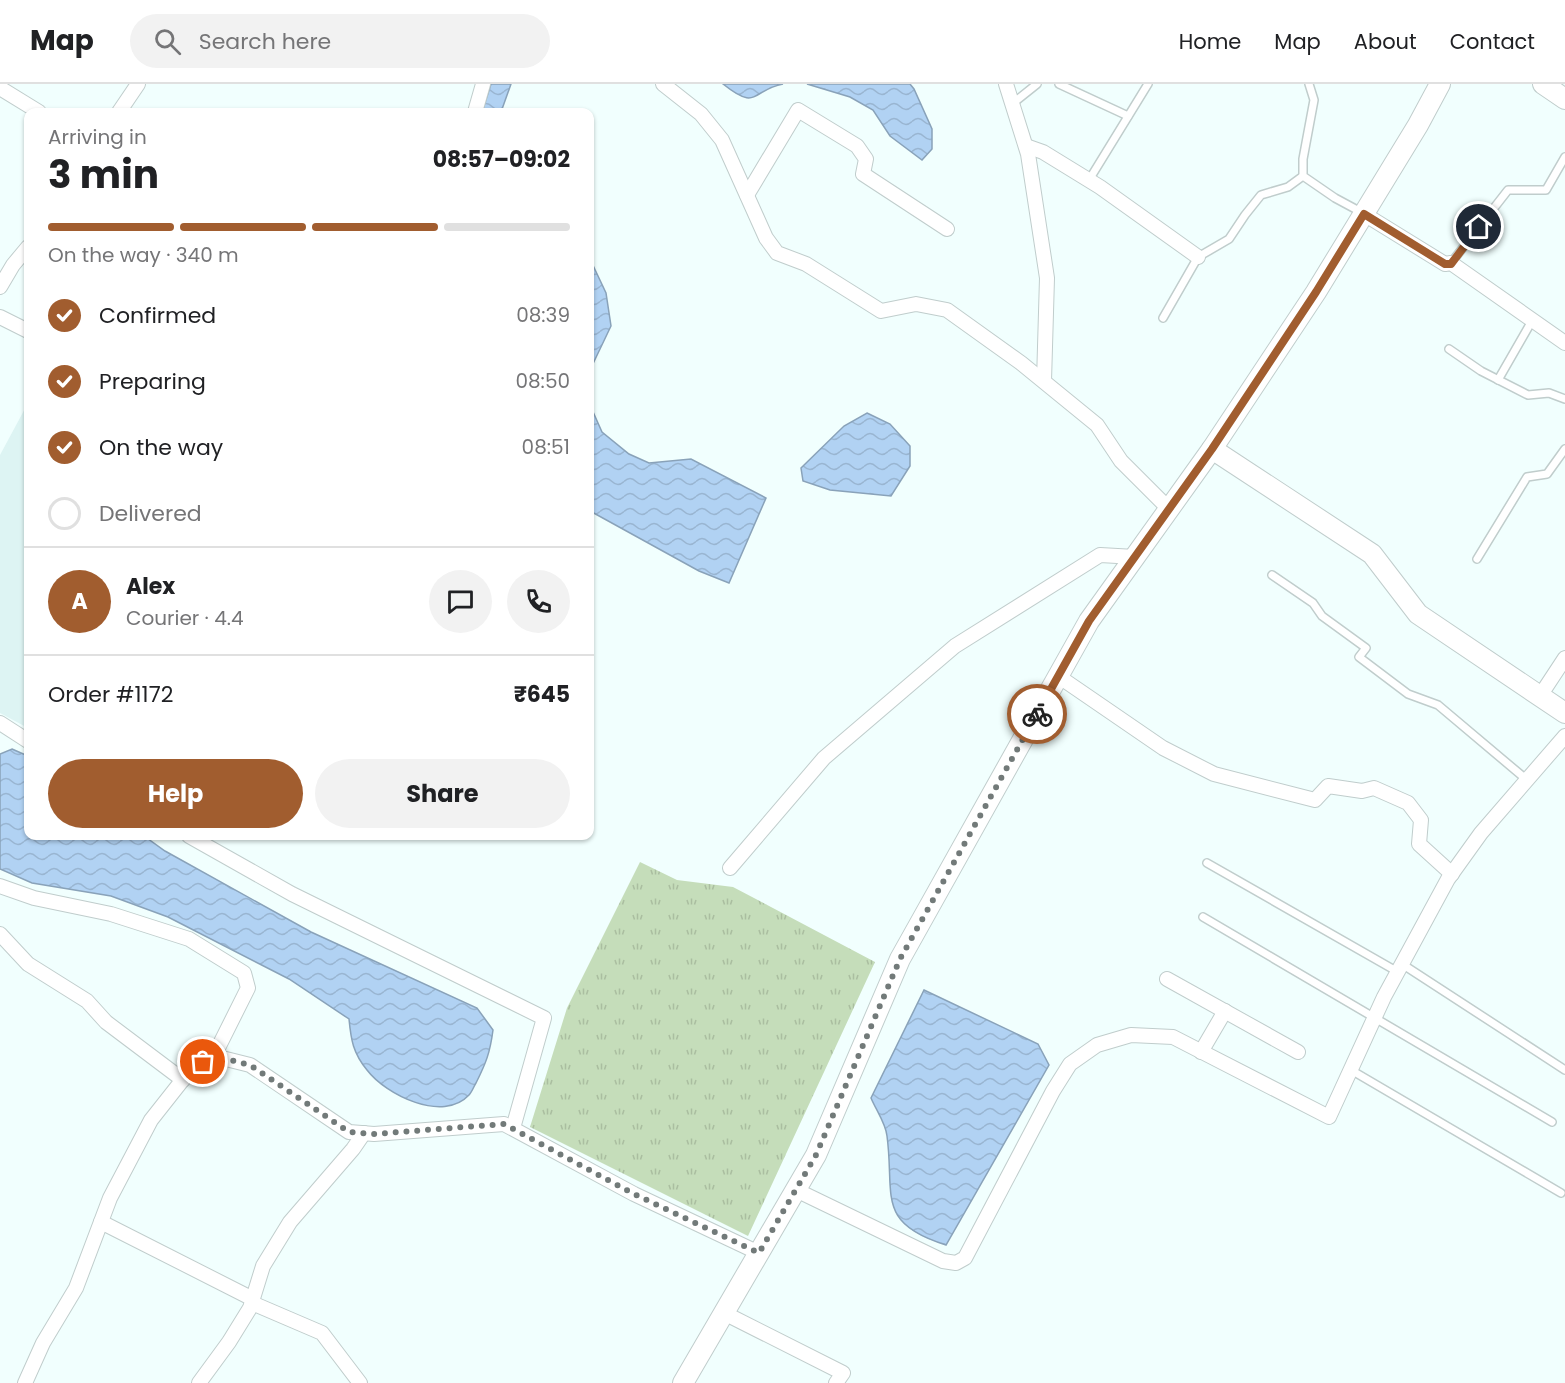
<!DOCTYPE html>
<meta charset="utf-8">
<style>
body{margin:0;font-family:Poppins,sans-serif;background:#f2f2f2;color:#202124;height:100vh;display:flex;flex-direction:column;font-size:22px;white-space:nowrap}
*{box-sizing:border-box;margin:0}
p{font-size:20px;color:#757577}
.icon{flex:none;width:33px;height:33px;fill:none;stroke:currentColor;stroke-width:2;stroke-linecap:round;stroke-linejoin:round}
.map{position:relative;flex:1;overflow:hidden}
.panel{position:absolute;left:24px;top:24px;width:570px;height:732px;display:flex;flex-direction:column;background:#fff;border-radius:12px;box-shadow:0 2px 4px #0004}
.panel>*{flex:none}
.pin{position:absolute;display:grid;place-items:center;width:51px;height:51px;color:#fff;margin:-26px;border:3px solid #fff;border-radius:50%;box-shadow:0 2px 6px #0007}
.courier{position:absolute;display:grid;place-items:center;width:60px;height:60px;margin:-30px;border:4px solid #a15d2f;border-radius:50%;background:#fff;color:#222;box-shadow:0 2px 8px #0007}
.headline em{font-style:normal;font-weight:700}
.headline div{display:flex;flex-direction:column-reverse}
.headline{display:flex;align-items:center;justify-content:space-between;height:102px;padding:0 24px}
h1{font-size:39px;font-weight:700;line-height:45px}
.bar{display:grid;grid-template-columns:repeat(4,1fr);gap:9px 6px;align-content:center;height:72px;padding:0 24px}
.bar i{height:8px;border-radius:4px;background:#e0e0e0}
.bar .selected{background:#a15d2f}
.bar p{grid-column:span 4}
.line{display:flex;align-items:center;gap:15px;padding:0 24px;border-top:2px solid #e0e0e0}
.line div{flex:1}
.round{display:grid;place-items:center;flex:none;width:63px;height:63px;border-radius:32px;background:#f2f2f2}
ol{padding:0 24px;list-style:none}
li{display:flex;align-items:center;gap:18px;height:66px}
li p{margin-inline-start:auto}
li .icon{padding:6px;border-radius:50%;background:#a15d2f;color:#fff;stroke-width:4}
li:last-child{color:#757577}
li i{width:33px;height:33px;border:3px solid #e0e0e0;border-radius:50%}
.primary-button{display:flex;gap:12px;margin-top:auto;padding:12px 24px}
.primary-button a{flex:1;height:69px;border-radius:36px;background:#a15d2f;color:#fff;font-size:24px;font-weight:700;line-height:69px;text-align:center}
.primary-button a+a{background:#f2f2f2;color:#202124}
header{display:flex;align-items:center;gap:36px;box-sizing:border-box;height:84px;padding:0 30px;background:#fff;border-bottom:2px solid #e0e0e0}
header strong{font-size:28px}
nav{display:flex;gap:33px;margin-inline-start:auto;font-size:21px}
.search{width:420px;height:54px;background:#f2f2f2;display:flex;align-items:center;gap:15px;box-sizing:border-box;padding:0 21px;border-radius:33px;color:#757577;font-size:22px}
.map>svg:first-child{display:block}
</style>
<header>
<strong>Map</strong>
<div class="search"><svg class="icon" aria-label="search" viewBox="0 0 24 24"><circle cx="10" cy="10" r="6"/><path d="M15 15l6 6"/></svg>Search here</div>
<nav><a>Home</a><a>Map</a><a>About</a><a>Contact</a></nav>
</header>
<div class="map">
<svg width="1565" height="1299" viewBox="0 0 1565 1299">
<defs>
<pattern id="grass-tufts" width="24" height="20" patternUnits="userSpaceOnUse" patternTransform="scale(1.5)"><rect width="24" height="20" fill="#c5ddba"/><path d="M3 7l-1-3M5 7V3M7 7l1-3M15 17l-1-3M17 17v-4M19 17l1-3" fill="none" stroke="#aabea0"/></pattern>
<pattern id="water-waves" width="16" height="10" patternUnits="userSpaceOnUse" patternTransform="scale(1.5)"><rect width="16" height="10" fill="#b1d2f3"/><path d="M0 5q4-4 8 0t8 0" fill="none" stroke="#99b5d1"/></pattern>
</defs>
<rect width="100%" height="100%" fill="#f1fffe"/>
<polygon fill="#ddf4f3" points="28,319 28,644 0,629 0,371"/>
<polygon fill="url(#grass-tufts)" points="640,778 677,796 733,803 875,878 748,1152 530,1043 567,924"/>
<g fill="url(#water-waves)" stroke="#89a2b9" stroke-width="1.5">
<polygon points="491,0 511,0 501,28 482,28"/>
<path d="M723 0H783C751 6 758 28 723 0Z"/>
<polygon points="807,0 910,0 914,5 932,45 932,65 922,76 890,52 873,26 850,13"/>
<polygon points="590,175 606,209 611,242 590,286"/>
<polygon points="590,321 602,348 629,370 649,379 691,375 766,414 729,499 699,487 590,427"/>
<polygon points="867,329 890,340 910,362 910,382 891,412 830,406 803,397 801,384 844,342"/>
<path d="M12 665 28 672V752H144L165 767 311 848 477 924 493 946C490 969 486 979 476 999 474 1002 472 1008 469 1011 443 1039 386 1011 367 986 353 969 351 956 349 935L289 895 168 833 111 812 32 799 0 785V670Z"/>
<path d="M924 906 1038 960 1049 981 946 1161C875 1139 895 1111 887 1052 886 1040 876 1026 871 1014Z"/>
</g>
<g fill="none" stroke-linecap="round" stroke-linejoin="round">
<g stroke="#c0cdcc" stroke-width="10">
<g id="lane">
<polyline points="1059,0 1128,32"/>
<polyline points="1309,0 1314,16 1303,75 1303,92 1335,114 1361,128"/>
<polyline points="1012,20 1037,0"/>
<polyline points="1089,96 1148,0"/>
<polyline points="1451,179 1508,106 1546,106 1565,73"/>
<polyline points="1163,234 1198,173 1229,155 1245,131 1261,111 1288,103 1303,92"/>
<polyline points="1449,265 1481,287 1528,311 1549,309 1565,315"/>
<polyline points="1498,296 1533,235"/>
<polyline points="1477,475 1527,393 1547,390 1565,365"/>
<polyline points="1272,491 1313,519 1322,532 1366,564 1359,573 1408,610 1438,621 1527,696"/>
<polyline points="1207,779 1398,888"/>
<polyline points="1203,833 1552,1038"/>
<polyline points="1402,880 1565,986"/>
<polyline points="1351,986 1561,1109"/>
</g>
</g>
<g stroke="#c0cdcc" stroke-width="16">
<g id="street">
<polyline points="663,0 701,30 722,56 766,154 777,169 806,180 881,227 916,220 947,226 1021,279 1097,341 1121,377 1169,425"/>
<polyline points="1006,0 1028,70 1047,194 1044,297"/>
<polyline points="0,4 39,28"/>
<polyline points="119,28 138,0"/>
<polyline points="475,28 483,0"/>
<polyline points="1026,62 1043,68 1100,103 1198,173"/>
<polyline points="747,111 798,26 857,62 866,75 863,90 947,145"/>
<polyline points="1364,130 1445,180 1451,179 1565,259"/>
<polyline points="0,203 13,181 28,163"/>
<polyline points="0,233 28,247"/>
<polyline points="1058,592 1163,664 1214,690 1315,716 1328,702 1362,707 1374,704 1408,719 1421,736 1419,760 1452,790"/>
<polyline points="1540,612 1565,574"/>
<polyline points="0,639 28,657"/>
<polyline points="189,752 292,810 544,934 513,1044"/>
<polyline points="730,784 824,674 955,562 1100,471 1135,473"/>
<polyline points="0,802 34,814 111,830 189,855 244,889 248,904 214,972"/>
<polyline points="0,850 28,880 87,917 106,938 183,996"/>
<polyline points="1167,895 1298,968"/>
<polyline points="1201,968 1225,927"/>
<polyline points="796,1106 943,1177 956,1179 965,1174 1053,1007 1070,980 1097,961 1131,951 1173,953 1329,1033 1384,913 1448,795 1481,749 1565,652"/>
<polyline points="101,1138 253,1215"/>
<polyline points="252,1219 322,1249 360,1299"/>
<polyline points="724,1229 843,1289 836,1299"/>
<polyline points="25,1299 43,1259 76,1204 110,1114 151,1036 192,984 214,972 250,981 349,1048 374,1050 504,1040 634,1110 759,1169"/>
<polyline points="199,1299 229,1258 250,1224 263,1182 290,1138 353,1065 364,1049"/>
</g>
</g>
<g stroke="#c0cdcc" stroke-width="22">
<g id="secondary">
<polyline points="1543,0 1565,15"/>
<polyline points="1212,365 1372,470 1418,530 1565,629"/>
<polyline points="683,1299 816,1071 900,875 1089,537 1212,365 1316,208 1418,41 1440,0"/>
</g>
</g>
<use href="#lane" stroke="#fff" stroke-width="7"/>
<use href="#street" stroke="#fff" stroke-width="14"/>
<use href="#secondary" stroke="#fff" stroke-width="20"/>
</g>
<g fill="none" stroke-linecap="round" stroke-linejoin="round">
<polyline stroke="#727a79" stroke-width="6" stroke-dasharray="0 10.8" points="203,978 214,972 250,981 349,1048 374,1050 504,1040 634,1110 759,1169 816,1071 900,875 1037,630"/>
<polyline stroke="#a15d2f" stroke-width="8" points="1037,630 1089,537 1212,365 1316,208 1364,130 1445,180 1451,180 1479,143"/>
</g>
</svg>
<div class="pin" style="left:203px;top:978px;background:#ea580c"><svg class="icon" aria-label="bag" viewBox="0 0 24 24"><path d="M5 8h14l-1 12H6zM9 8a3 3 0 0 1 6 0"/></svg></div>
<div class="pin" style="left:1479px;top:143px;background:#1f2937"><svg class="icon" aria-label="home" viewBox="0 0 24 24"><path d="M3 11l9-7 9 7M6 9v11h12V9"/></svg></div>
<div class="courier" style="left:1037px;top:630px"><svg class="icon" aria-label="bike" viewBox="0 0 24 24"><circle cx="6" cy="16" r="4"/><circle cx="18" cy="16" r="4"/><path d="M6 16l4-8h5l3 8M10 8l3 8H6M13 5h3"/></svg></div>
<section class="panel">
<div class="headline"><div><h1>3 min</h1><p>Arriving in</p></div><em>08:57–09:02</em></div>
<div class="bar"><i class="selected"></i><i class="selected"></i><i class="selected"></i><i></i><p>On the way · 340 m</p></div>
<ol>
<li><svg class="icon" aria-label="check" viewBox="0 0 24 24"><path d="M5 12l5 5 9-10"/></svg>Confirmed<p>08:39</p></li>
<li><svg class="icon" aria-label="check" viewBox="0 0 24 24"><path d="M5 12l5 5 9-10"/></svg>Preparing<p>08:50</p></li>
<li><svg class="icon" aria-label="check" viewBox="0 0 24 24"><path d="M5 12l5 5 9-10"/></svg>On the way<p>08:51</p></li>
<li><i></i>Delivered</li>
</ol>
<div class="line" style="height:108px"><b class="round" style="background:#a15d2f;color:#fff">A</b><div><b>Alex</b><p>Courier · 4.4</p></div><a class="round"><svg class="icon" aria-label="chat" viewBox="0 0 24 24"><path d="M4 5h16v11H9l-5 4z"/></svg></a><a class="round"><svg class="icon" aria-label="phone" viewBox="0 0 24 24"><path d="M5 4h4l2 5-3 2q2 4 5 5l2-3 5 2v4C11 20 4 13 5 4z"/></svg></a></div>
<div class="line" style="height:78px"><div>Order #1172</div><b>₹645</b></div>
<div class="primary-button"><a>Help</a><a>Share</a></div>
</section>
</div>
